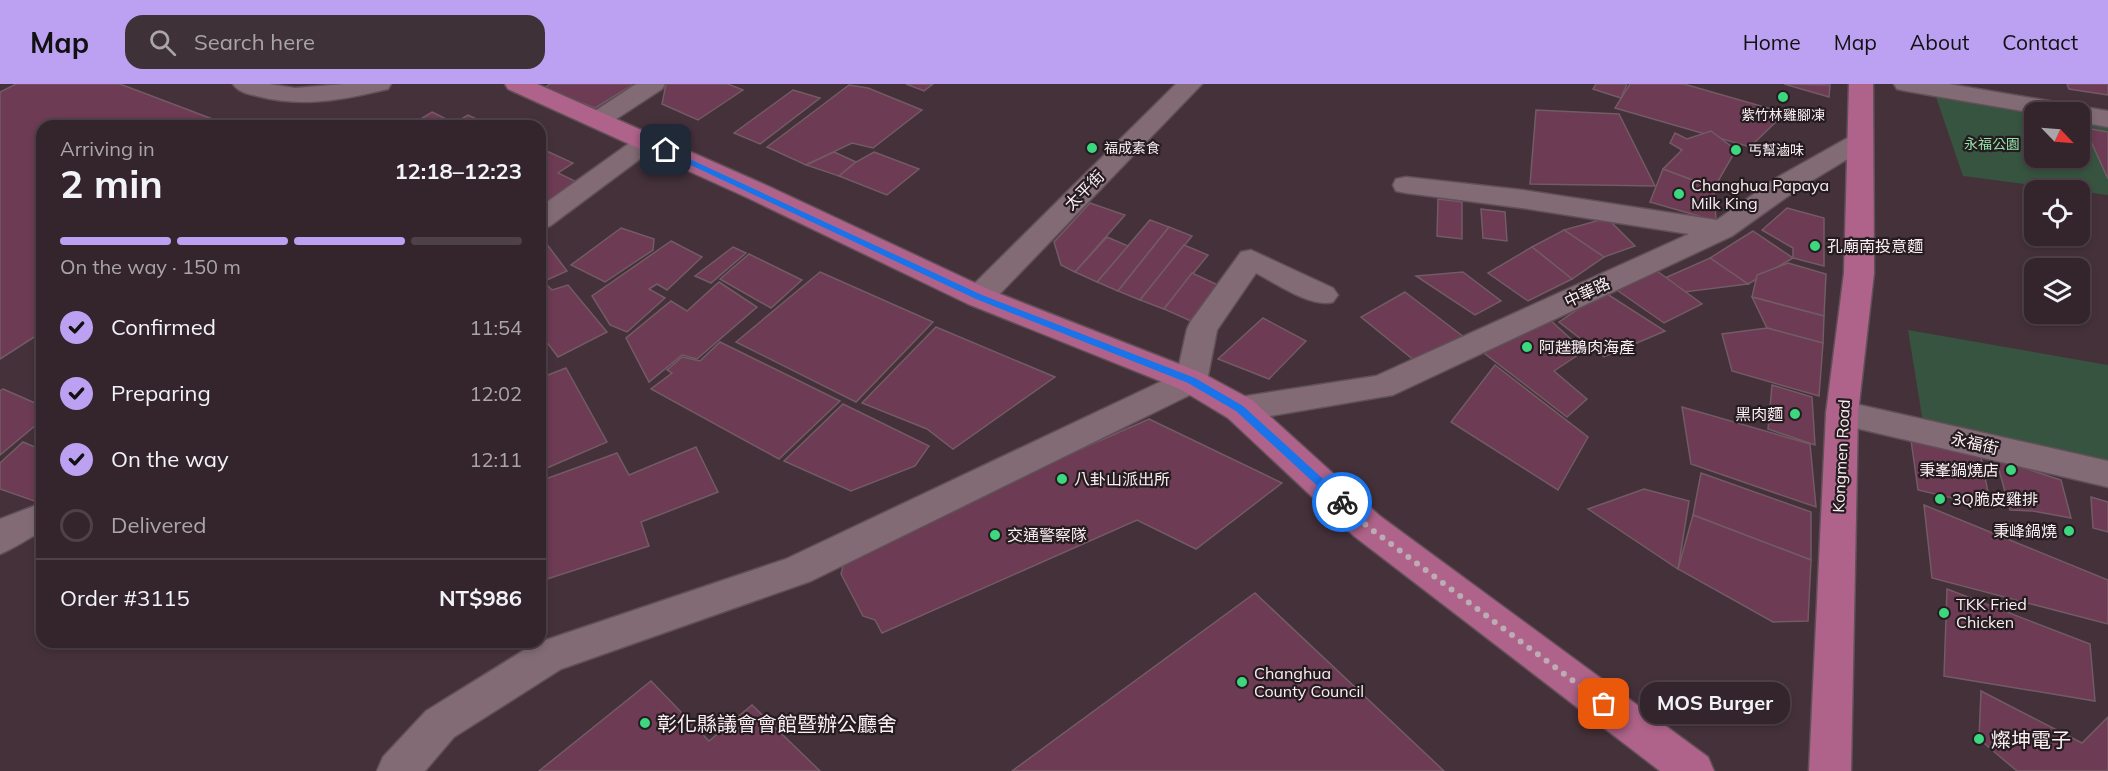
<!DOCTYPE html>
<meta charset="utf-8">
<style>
body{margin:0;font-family:Mulish,"Noto Sans TC",sans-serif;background:#3f3138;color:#f1f3f6;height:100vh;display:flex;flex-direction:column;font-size:22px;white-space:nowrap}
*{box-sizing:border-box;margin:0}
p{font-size:20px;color:#a9a5a9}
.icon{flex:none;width:33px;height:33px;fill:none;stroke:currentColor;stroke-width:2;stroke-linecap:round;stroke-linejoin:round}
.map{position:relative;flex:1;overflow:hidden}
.sheet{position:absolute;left:36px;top:36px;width:510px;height:528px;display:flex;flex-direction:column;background:#34252c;border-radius:18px;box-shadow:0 3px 9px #0003,0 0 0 2px #4e4248}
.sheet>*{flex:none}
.needle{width:39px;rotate:115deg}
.controls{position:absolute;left:2024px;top:18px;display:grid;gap:12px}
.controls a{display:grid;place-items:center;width:66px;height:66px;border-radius:12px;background:#34252c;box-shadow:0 3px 9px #0003,0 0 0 2px #4e4248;font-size:30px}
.pin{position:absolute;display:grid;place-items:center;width:51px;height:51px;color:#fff;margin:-26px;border-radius:12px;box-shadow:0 3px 9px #0006}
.courier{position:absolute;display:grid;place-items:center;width:60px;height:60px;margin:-30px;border:4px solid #1a73e8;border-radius:50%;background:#fff;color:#222;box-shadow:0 2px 8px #0007}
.bubble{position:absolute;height:42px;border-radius:18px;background:#34252c;box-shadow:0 3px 9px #0003,0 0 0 2px #4e4248;font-size:20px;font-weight:700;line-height:42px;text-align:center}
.head em{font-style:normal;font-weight:700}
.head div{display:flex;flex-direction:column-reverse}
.head{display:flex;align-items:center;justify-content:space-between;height:102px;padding:0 24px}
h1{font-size:39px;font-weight:700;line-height:45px}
.bar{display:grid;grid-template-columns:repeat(4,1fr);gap:9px 6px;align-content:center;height:72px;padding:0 24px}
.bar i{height:8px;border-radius:4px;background:#4e4248}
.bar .active{background:#bca0f2}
.bar p{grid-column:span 4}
.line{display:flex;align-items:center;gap:15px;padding:0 24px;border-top:2px solid #4e4248}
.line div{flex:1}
ol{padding:0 24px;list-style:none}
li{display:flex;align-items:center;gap:18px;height:66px}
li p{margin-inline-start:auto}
li .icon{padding:6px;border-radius:50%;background:#bca0f2;color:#111;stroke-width:4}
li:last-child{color:#a9a5a9}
li i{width:33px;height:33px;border:3px solid #4e4248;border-radius:50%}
header{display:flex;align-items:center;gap:36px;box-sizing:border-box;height:84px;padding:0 30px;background:#bca0f2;color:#111}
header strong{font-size:28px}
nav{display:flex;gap:33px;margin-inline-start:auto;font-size:21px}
.search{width:420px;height:54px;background:#3f3138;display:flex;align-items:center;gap:15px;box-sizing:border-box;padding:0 21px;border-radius:18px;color:#a9a5a9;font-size:22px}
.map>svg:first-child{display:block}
</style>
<header>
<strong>Map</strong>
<div class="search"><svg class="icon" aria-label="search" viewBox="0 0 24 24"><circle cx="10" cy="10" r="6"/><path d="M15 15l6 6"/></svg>Search here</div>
<nav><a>Home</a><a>Map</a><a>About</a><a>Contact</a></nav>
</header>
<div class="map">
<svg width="2108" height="687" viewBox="0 0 2108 687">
<rect width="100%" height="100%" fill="#45313a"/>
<g fill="#36543f">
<polygon points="1936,13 2034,30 2034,74 2079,74 2079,37 2108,42 2108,111 1963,92"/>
<polygon points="1908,246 2108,281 2108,381 1923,339"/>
</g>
<g fill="#6d3b53" stroke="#725b65" stroke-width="1.5">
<polygon points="16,0 120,0 231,42 42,42 42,248 0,275 0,8"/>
<polygon points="550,0 634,0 595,24 544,4"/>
<polygon points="666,0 728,0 743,6 698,36 662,20"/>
<polygon points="906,0 933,0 924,7"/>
<polygon points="1596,0 1627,0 1621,14 1593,5"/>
<polygon points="1630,0 1684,0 1785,29 1750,63 1615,24"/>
<polygon points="1784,0 1830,1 1829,13"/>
<polygon points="2067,0 2108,0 2108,11 2069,5"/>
<polygon points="849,1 868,4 922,26 873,64 852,59 806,81 767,63"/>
<polygon points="793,6 820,14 760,60 734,49"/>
<polygon points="1536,26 1619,30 1655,102 1530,100"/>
<polygon points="432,28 454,39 468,31 492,42 409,42"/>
<polygon points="2085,44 2108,48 2108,95"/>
<polygon points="1711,47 1736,66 1714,104 1663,85 1682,66 1670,59 1675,49 1687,55"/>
<polygon points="540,64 573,79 558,89 583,101 540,130"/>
<polygon points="834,68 856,78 839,92 806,81"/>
<polygon points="874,68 919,85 887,111 839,92 856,78"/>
<polygon points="1663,85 1714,104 1716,137 1650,118"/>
<polygon points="1438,115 1462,118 1462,155 1437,152"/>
<polygon points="1090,119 1125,131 1075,188 1061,181 1054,158"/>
<polygon points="1787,124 1824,134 1824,182 1793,174 1793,164 1762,146"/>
<polygon points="1481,125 1505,128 1507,157 1483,154"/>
<polygon points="1607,134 1635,162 1604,173 1564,146"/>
<polygon points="1150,136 1169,143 1118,207 1097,198"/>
<polygon points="1169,143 1192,152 1140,216 1118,207"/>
<polygon points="621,144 654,155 653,166 605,198 571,181"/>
<polygon points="1564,146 1604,173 1572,195 1532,163"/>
<polygon points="1753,147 1793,174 1748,200 1710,174"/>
<polygon points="1107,153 1128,162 1097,198 1075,188"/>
<polygon points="671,157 702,173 667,206 657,200 649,205 665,214 627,248 610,241 592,212"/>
<polygon points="546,159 567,187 540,199 540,161"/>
<polygon points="1184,161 1208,171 1164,225 1140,216"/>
<polygon points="733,163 746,169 711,199 695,192"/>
<polygon points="1532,163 1572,195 1528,217 1488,189"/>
<polygon points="749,170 802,196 771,224 720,195"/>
<polygon points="1710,174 1748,200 1684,208 1665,194"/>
<polygon points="1788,179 1826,190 1824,232 1752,213 1757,191"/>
<polygon points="1657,187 1702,220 1664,239 1614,204"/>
<polygon points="820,188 933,238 856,318 736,258"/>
<polygon points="1463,188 1501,217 1475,231 1416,192"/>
<polygon points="1192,189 1218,201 1191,237 1164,225"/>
<polygon points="719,198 757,223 697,275 682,271 649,298 626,254 671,217 687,227"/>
<polygon points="547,201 552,206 568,201 607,248 558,273 540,249 540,204"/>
<polygon points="1405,208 1465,254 1420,281 1361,233"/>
<polygon points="1604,208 1665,247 1604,273 1559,238"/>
<polygon points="1752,213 1824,232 1823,259 1767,244"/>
<polygon points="1263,234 1306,257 1269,295 1218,275"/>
<polygon points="1549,235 1584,267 1554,287 1587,315 1567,333 1484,269"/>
<polygon points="936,243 1055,293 953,365 927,345 862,319"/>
<polygon points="1767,244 1823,259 1819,312 1732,287 1722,250"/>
<polygon points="720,258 840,317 779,375 651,305 672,289 667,286 682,273 700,277"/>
<polygon points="1495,281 1588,353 1558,406 1451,338"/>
<polygon points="566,284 607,358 540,387 540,294"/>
<polygon points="1772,301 1812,313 1815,361 1768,345"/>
<polygon points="3,305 42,322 42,336 0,371 0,307"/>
<polygon points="843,320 929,362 915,382 851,407 784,377"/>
<polygon points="1682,323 1810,360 1816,423 1691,380"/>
<polygon points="1149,335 1282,399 1196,465 1137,436 882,549 875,536 863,532 841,490 847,468"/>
<polygon points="1911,356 1981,373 1991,423 1918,406"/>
<polygon points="23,358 42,366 42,417 40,419 0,405 0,379"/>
<polygon points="696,363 718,408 641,438 649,462 541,497 540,397 617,369 629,391"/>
<polygon points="1996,375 2061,396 2071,434 2033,427 2010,426"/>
<polygon points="1701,389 1811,428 1811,476 1693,431"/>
<polygon points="1644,405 1689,417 1678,485 1588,425"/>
<polygon points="2091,413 2108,418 2108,448 2093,444"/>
<polygon points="1924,421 2108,496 2108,540 1932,494"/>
<polygon points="1693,431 1811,476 1808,537 1773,538 1678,485"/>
<polygon points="1947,505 2090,560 2095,617 1944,592"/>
<polygon points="1255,509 1444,687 1012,687"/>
<polygon points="651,597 709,657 752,621 820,687 539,687"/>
<polygon points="1981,607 2082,659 2108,633 2108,687 2017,687 1979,655"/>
</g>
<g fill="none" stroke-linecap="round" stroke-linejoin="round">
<g stroke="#615058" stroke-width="3">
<g id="minor">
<path d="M233 0H269L295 4 344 0H391L388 5 379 7C338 17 299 23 257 12 248 10 238 8 233 0Z"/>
<polygon points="636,0 665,0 662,5 607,41 598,44 589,41 585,36 589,31"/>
<polygon points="1176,0 1202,0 990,220 979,223 968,220 964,213 968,206"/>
<polygon points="1894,0 1949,0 2108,27 2108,43 2079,38 2079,28 2034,29 1906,7 1897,5"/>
<polygon points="1860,49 1869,52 1873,57 1869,62 1798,105 1732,152 1393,311 1240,337 1228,334 1224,325 1228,316 1240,313 1376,292 1689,150 1522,124 1406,109 1396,107 1393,101 1396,95 1406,93 1522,106 1717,136 1778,93 1851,52"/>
<polygon points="647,50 656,53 660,58 656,63 550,142 540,145 540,123 638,53"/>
<path d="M1251 166 1333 204 1338 211 1333 218C1311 224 1277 200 1256 189L1217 246 1207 297 1202 305 811 497 561 585 454 653 425 687H377L383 673 426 627 534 560 786 475 1177 290 1187 245 1191 237 1241 168Z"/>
<polygon points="1842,317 2108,377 2108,403 1830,338 1826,329 1830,320"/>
<path d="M42 419V448C26 455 15 464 0 470V435Z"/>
</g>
</g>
<g stroke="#615058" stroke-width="3">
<g id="major">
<polygon points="505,0 537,0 768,102 990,206 1202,289 1252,316 1380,432 1708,673 1714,687 1660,687 1354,452 1228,334 1180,305 968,220 748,114 508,5"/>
<polygon points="1849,0 1873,0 1874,189 1858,329 1851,687 1809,687 1826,329 1844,189"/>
</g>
</g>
<use href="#minor" fill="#826b75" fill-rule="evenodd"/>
<use href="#major" fill="#b0638a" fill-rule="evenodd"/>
</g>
<polygon fill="#1a73e8" points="666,64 982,211 1195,294 1243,322 1345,415 1345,421 1338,421 1236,327 1188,299 976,215 663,68 662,66"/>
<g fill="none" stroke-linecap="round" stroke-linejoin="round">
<polyline stroke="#bcacb3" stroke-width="6" stroke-dasharray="0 10.8" points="1342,418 1367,442 1604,620"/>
</g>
<g fill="#3cd77e" stroke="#251c20" stroke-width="2">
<circle cx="1783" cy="13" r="6"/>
<circle cx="1092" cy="64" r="6"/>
<circle cx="1736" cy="66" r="6"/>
<circle cx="1679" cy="110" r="6"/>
<circle cx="1815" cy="162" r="6"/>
<circle cx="1527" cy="263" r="6"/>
<circle cx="1795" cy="330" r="6"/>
<circle cx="2011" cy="386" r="6"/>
<circle cx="1062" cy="395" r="6"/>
<circle cx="1940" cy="415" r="6"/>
<circle cx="2069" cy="447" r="6"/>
<circle cx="995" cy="451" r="6"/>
<circle cx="1944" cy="529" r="6"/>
<circle cx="1242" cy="598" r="6"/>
<circle cx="645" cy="639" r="6"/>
<circle cx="1979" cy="655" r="6"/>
</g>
<g text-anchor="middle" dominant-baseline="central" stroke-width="4.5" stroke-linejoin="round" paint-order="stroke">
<g font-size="14" fill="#fceff4" stroke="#251c20" text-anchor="start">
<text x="1783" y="31" text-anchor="middle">紫竹林雞腳凍</text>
<text x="1104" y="64">福成素食</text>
<text x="1748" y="66">丐幫滷味</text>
</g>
<g font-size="14" fill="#93e0aa" stroke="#251c20">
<text x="1992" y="60">永福公園</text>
</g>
<g font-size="16" fill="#fceff4" stroke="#251c20" text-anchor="start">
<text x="1691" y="101">Changhua Papaya<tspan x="1691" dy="18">Milk King</tspan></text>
<text x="1827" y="162">孔廟南投意麵</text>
<text x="1539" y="263">阿趖鵝肉海產</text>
<text x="1783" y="330" text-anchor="end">黑肉麵</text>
<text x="1999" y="386" text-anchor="end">秉峯鍋燒店</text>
<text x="1074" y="395">八卦山派出所</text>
<text x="1952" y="415">3Q脆皮雞排</text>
<text x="2057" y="447" text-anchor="end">秉峰鍋燒</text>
<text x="1007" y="451">交通警察隊</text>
<text x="1956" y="520">TKK Fried<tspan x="1956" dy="18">Chicken</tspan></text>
<text x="1254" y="589">Changhua<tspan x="1254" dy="18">County Council</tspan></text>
</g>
<g font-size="16" fill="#fceff4" stroke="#251c20">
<text transform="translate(1084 106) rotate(-45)">太平街</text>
<text transform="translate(1587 208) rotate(-25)">中華路</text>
<text transform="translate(1975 359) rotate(13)">永福街</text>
<text transform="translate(1841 372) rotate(-87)">Kongmen Road</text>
</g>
<g font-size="20" fill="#fceff4" stroke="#251c20" text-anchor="start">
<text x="657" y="639">彰化縣議會會館暨辦公廳舍</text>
<text x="1991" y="655">燦坤電子</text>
</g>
</g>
</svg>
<div class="controls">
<a><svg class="needle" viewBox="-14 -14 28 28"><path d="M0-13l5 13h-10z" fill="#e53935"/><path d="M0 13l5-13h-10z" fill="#a9a5a9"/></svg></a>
<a><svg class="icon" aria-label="locate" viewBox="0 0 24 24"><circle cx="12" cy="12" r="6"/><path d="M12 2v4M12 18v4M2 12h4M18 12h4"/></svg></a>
<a><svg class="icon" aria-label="layers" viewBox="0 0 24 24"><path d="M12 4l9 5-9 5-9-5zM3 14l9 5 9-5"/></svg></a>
</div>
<div class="pin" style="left:1604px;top:620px;background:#ea580c"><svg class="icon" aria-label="bag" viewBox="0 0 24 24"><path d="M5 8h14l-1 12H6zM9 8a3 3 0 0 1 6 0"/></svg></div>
<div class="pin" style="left:666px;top:66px;background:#1f2937"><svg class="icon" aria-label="home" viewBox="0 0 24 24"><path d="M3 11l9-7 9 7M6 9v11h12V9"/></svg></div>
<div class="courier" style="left:1342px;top:418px"><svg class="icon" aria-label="bike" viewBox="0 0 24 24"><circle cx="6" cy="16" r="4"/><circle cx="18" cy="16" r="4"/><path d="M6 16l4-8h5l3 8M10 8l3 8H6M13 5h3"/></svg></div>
<div class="bubble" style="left:1640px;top:598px;width:150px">MOS Burger</div>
<section class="sheet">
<div class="head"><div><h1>2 min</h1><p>Arriving in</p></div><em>12:18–12:23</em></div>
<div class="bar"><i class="active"></i><i class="active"></i><i class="active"></i><i></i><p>On the way · 150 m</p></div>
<ol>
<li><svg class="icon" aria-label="check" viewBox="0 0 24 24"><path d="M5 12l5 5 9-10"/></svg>Confirmed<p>11:54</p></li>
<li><svg class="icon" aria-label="check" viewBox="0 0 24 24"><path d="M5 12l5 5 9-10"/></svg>Preparing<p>12:02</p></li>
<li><svg class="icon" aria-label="check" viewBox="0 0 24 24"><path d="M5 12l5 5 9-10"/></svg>On the way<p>12:11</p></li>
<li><i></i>Delivered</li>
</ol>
<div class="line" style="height:78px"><div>Order #3115</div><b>NT$986</b></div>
</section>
</div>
